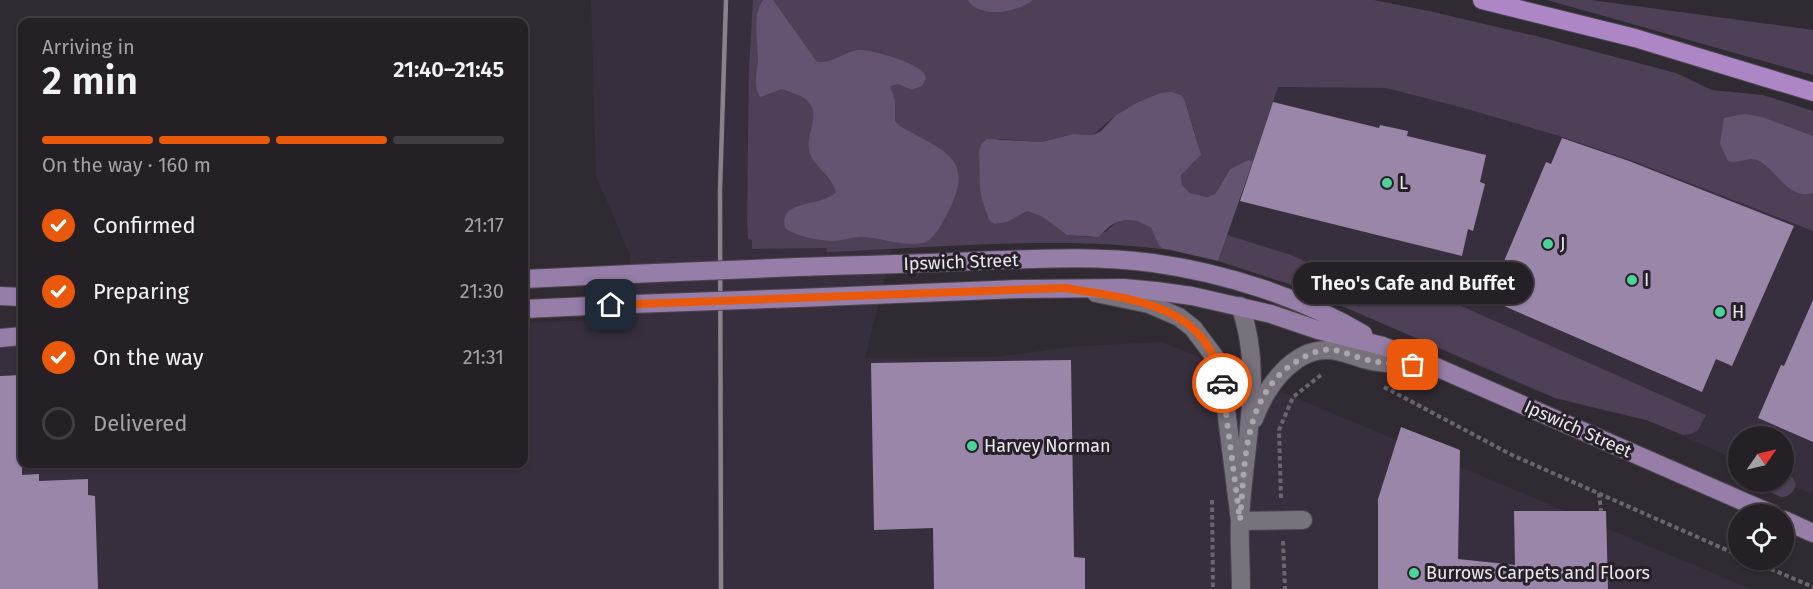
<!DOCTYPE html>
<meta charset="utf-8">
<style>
body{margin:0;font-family:"Fira Sans",sans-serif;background:#302d32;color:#f1f3f6;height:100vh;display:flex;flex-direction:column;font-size:22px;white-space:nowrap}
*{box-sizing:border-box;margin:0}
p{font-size:20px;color:#a3a3a7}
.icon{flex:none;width:33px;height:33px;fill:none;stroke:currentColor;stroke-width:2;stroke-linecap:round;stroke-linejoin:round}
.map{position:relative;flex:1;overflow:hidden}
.panel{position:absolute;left:18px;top:18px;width:510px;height:450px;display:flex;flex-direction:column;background:#242026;border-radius:12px;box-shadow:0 2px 4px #0004,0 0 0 2px #413e43}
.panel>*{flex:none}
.needle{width:39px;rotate:56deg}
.buttons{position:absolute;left:1728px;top:426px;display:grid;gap:12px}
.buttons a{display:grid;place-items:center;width:66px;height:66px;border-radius:50%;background:#242026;box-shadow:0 2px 4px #0004,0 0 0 2px #413e43;font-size:30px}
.pin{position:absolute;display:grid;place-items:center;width:51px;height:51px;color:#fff;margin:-26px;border-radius:12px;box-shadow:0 3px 9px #0006}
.courier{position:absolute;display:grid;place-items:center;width:60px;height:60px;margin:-30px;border:4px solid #ea580c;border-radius:50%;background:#fff;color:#222;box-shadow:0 2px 8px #0007}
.bubble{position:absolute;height:42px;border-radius:21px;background:#242026;box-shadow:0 2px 4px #0004,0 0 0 2px #413e43;font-size:20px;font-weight:600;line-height:42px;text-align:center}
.summary em{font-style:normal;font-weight:600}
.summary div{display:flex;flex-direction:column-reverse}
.summary{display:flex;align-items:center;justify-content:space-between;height:102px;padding:0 24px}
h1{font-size:39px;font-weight:600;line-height:45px}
.bar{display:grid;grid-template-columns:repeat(4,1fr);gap:9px 6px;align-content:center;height:72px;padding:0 24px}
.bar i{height:8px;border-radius:4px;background:#413e43}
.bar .current{background:#ea580c}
.bar p{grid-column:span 4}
ol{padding:0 24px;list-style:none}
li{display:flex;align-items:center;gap:18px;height:66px}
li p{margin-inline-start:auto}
li .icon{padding:6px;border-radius:50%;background:#ea580c;color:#fff;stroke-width:4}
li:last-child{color:#a3a3a7}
li i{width:33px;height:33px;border:3px solid #413e43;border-radius:50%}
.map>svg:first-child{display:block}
</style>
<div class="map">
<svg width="1813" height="589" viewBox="0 0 1813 589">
<rect width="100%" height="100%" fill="#302a33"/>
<g fill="#382f3e">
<polygon points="591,0 953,0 865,358 995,357 1078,346 1163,342 1751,589 0,589 0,348 22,346 22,464 524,464 524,323 634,318 630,255 596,176"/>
<polygon points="1278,87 1386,88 1467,109 1559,136 1630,160 1813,231 1813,494 1795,487 1792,493 1787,496 1781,497 1746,482 1784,482 1784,436 1738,436 1738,461 1653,422 1580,405 1536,391 1298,287 1218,261"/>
</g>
<g fill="#4e4157">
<path d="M753 0H967L970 4 1033 0H1374L1429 11 1536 36 1676 73 1712 90 1763 95 1813 111V231L1630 160 1559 136 1467 109 1386 88 1278 87 1253 161 1248 160 1230 169 1215 194 1207 197 1190 193 1182 185 1181 175 1187 167 1195 162 1198 144 1185 101 1160 93 1136 103 1116 115 1093 135 1073 134 1042 142 999 139 979 153 982 201 989 220 1015 217 1027 211 1041 216 1067 235 1093 237 1105 232 1117 222 1126 220 1137 221 1151 228 1158 244 1169 250C1056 235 941 248 827 252L826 248 752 249V240L748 239 747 223 749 69Z"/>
<polygon points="1547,0 1591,0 1813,30 1813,75"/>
<polygon points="1227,235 1291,255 1331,273 1334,262 1423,289 1706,415 1698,430 1691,434 1683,435 1646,420 1555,398 1298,287 1218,261"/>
<path d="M1784 473 1793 478 1796 484C1794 492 1789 497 1781 497L1746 482H1784Z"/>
</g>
<g fill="#655372">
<path d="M763 0H773L817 62C833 64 843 52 858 50 871 49 913 62 922 71 925 73 925 75 926 79L922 86 912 90 898 84 890 86 895 100V121L900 126C944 152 978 157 946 216 941 225 934 240 923 243 904 247 882 238 864 237 855 236 850 239 842 240 826 243 797 237 785 228 778 198 822 208 836 192 830 173 817 170 810 154 803 135 825 112 804 98 798 94 789 92 782 89L760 97C753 85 757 73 758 60 758 41 752 16 763 0Z"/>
<path d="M967 0H1033C1016 13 981 19 967 0Z"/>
<polygon points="1171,92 1181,95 1185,101 1201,155 1181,175 1182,185 1190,193 1207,197 1215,194 1230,169 1248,160 1253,161 1218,261 1162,248 1158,244 1151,228 1137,221 1126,220 1117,222 1110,226 1098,237 1067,235 1041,216 1027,211 1007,222 994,224 989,220 982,201 980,188 979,153 981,144 987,139 1042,142 1073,134 1093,135 1101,131 1116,115 1136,103 1160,93"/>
<path d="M1744 114 1762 117 1813 136V193C1789 200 1778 173 1761 162 1750 154 1739 165 1728 161L1720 144 1724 118Z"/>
</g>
<g fill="#9a86a8">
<polygon points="1273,102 1379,128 1380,125 1408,131 1407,136 1486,155 1480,182 1485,184 1473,231 1468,229 1462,256 1240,201"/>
<polygon points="1562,138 1629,161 1794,226 1732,366 1716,359 1702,392 1488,299 1546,162 1551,164"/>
<polygon points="1813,300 1813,442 1758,418 1781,365 1784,366"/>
<polygon points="1071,360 1074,557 1085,558 1085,589 934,589 933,528 874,530 871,363"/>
<polygon points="22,375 22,475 39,474 39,481 88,479 88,495 95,496 98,589 0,589 0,376"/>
<polygon points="1401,427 1460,450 1458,559 1515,565 1514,511 1606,511 1608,589 1378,589 1378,499"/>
</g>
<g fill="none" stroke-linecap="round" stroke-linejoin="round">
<g stroke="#4b454e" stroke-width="20">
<g id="minor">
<polyline points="1096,293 1149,304 1179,317 1193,328 1214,356 1220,371 1224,393 1240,521"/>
<path d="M1240 306C1265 374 1243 450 1240 520 1239 543 1241 566 1241 589"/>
<path d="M1254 419C1265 389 1291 350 1327 350 1342 350 1354 357 1368 360 1387 365 1408 364 1428 366"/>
<polyline points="1240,521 1303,520"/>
</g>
</g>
<g stroke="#4b454e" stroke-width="20">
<g id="major">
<path d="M797 267C857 265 916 264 975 261 1034 259 1094 255 1153 263 1225 273 1300 297 1363 334"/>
<polyline points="524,279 631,274"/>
<polyline points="0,296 22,297"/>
<polyline points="799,298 1020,289 1124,288 1156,291 1192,296 1271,314 1318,330 1383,346 1436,367 1772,514"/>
<polyline points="524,309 633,304"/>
<polyline points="0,338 22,336"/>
<polyline points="1784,520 1813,533"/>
</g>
</g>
<g stroke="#4b454e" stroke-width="20">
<polyline id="highway" points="1482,0 1635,38 1813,92"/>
</g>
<g stroke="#6b666e" stroke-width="4" stroke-dasharray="4.5 3" stroke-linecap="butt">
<polyline points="1384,387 1512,455 1738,555"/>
<polyline points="1599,493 1601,511"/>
<polyline points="1281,498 1279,430 1293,397 1321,375"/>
<polyline points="1212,500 1213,589"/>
<polyline points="1283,541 1285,589"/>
<polyline points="1750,560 1813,587"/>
</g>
<use href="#minor" stroke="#78727d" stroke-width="18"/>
<use href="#major" stroke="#977ea8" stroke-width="18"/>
<use href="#highway" stroke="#ac86c5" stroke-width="18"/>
<polyline stroke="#88838b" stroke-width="4.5" points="721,589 720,190 726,0"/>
<g stroke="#4b454e" stroke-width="20" stroke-linecap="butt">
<g id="major-bridge">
<polyline points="631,274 797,267"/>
<polyline points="633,304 799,298"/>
</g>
</g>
<use href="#major-bridge" stroke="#977ea8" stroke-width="18"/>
</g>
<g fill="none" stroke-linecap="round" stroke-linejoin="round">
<path stroke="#aaa6ad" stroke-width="6" stroke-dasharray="0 10.8" d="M1222 383 1240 520C1245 468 1242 405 1287 368 1298 360 1310 352 1324 350 1339 348 1353 357 1368 360 1382 364 1399 363 1413 365"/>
<path stroke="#ea580c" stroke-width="8" d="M611 305 1065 288C1131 299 1207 303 1222 383"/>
</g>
<g fill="#4dd39a" stroke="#262029" stroke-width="2">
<circle cx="1387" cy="183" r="6"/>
<circle cx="1548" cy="244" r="6"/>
<circle cx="1632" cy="280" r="6"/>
<circle cx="1720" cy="312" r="6"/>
<circle cx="972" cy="446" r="6"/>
<circle cx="1414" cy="573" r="6"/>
</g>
<g text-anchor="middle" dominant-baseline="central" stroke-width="6" stroke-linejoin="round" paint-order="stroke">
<g font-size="18" fill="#ebe8ee" stroke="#262029" text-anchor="start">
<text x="1399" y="183">L</text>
<text x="1560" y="244">J</text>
<text x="1644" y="280">I</text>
<text x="1732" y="312">H</text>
<text x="984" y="446">Harvey Norman</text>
<text x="1426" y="573">Burrows Carpets and Floors</text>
</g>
<g font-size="18" fill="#ebe8ee" stroke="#262029">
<text transform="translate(961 262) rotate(-2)">Ipswich Street</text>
<text transform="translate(1578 429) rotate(24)">Ipswich Street</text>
</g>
</g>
</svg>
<div class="buttons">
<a><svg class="needle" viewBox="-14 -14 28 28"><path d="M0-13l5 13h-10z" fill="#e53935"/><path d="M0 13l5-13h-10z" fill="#a3a3a7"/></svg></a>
<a><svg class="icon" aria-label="locate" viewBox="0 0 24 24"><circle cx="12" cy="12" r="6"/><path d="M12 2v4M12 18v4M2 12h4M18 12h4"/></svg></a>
</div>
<div class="pin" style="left:1413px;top:365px;background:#ea580c"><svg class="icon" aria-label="bag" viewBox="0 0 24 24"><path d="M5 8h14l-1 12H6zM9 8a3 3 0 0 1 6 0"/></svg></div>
<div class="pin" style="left:611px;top:305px;background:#1f2937"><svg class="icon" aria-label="home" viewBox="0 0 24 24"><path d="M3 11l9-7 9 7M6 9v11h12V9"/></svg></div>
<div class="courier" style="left:1222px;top:383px"><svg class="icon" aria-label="car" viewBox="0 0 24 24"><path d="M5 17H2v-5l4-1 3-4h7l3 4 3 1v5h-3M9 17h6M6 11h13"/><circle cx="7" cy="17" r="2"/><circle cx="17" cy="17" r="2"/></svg></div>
<div class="bubble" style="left:1293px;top:262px;width:240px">Theo's Cafe and Buffet</div>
<section class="panel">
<div class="summary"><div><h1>2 min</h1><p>Arriving in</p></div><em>21:40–21:45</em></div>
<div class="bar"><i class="current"></i><i class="current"></i><i class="current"></i><i></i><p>On the way · 160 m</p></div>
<ol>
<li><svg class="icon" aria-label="check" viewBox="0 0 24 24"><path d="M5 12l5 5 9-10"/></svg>Confirmed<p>21:17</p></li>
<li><svg class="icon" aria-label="check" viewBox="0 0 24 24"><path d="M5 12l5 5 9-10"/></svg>Preparing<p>21:30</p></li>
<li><svg class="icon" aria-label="check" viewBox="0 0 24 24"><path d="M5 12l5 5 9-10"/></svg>On the way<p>21:31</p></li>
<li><i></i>Delivered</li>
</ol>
</section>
</div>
